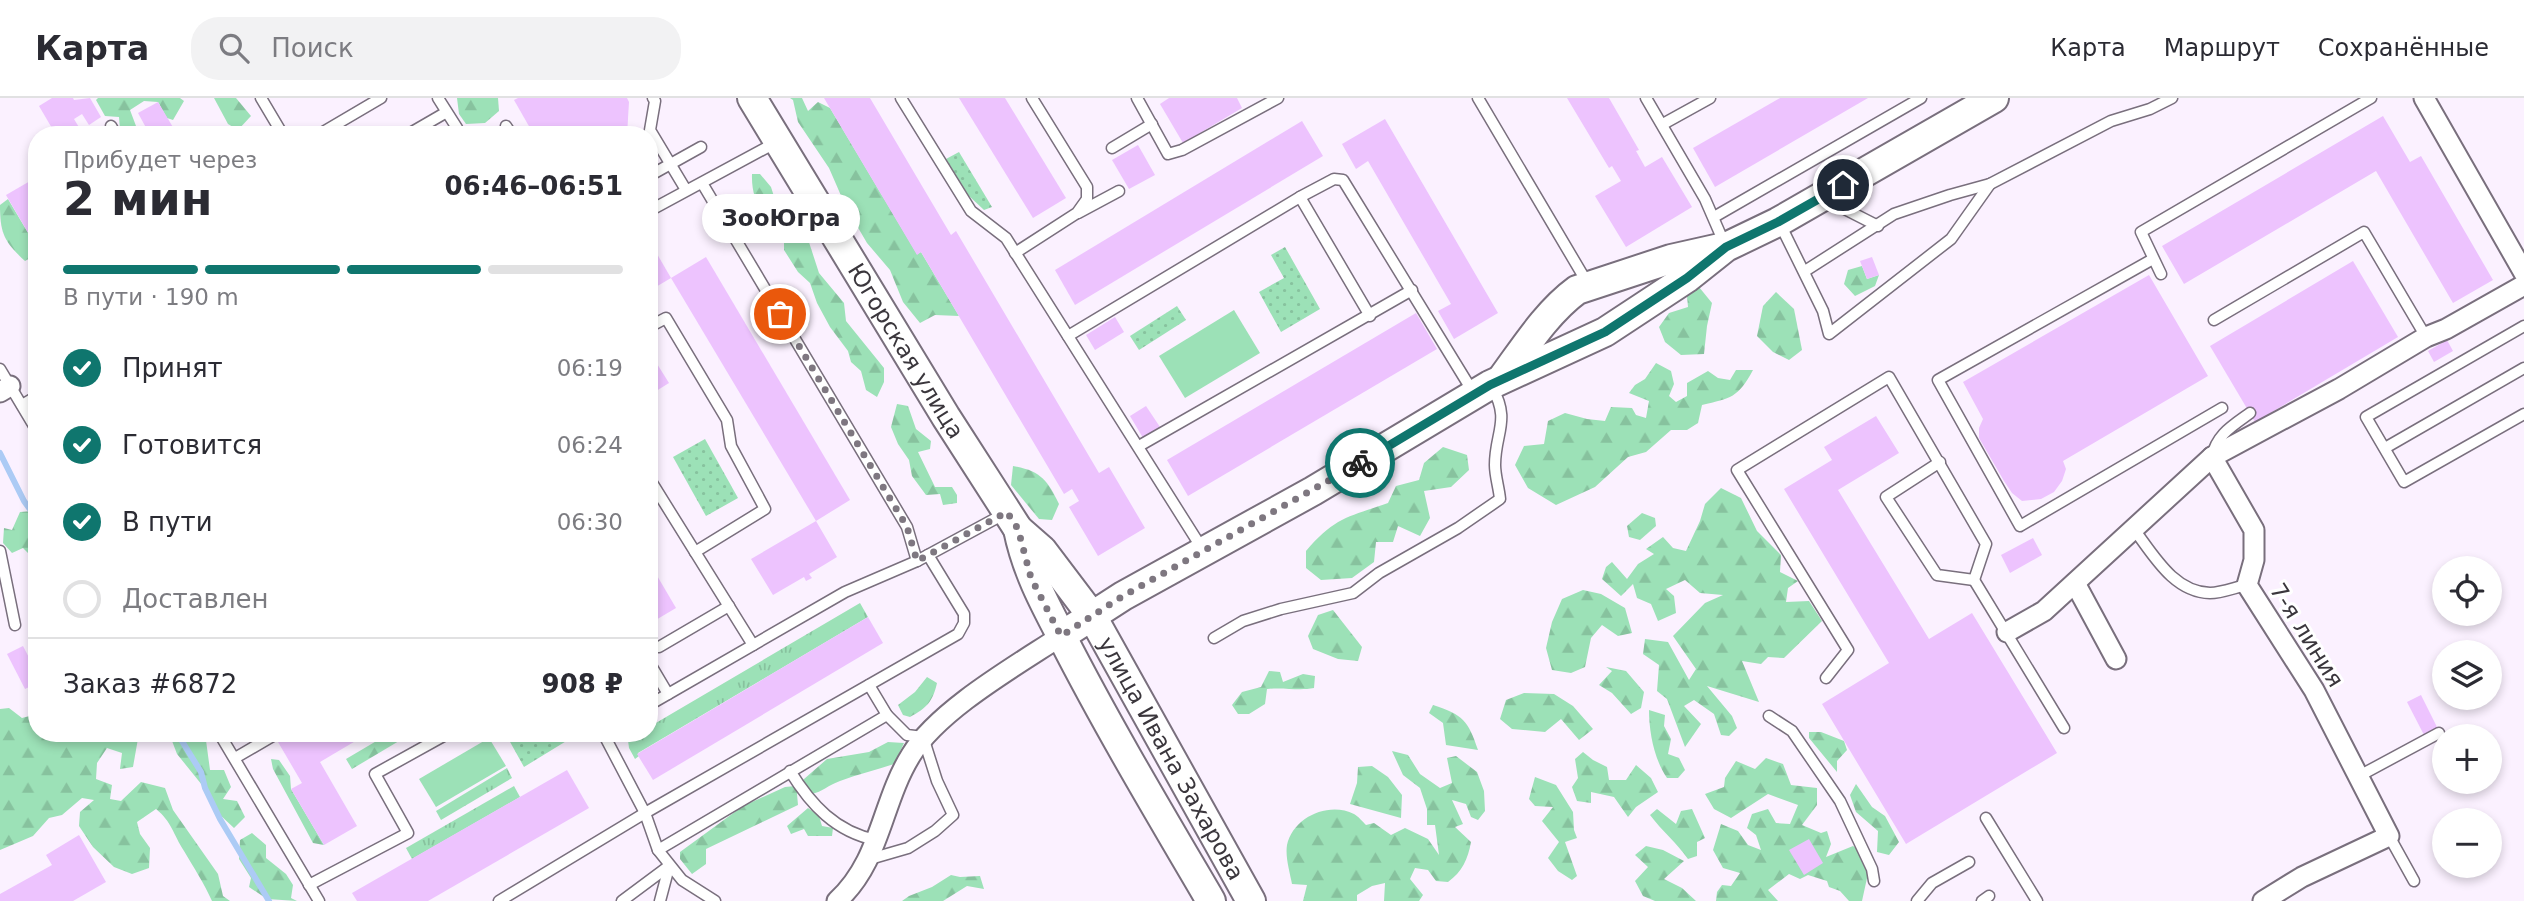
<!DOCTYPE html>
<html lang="ru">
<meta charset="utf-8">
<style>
body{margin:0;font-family:"DejaVu Sans",sans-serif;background:#f2f2f3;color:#2b2b33;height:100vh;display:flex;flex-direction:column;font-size:26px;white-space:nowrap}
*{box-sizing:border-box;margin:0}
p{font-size:23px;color:#7c7c81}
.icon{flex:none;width:38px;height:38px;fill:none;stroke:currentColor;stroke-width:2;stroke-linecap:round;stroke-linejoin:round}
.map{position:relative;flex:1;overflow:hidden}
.panel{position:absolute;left:28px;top:28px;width:630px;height:616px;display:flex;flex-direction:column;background:#fff;border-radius:28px;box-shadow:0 4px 10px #0003}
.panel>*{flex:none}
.controls{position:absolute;left:2432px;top:458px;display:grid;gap:14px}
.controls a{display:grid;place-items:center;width:70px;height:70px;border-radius:50%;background:#fff;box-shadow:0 4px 10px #0003;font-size:35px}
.pin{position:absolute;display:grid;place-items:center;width:60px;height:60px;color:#fff;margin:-30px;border:4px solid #fff;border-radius:50%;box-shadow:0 2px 7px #0007}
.courier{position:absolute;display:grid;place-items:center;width:70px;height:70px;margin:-35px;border:5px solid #0f766e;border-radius:50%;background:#fff;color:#222;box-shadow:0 2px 9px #0007}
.bubble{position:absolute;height:49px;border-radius:24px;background:#fff;box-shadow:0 4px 10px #0003;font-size:23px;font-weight:700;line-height:49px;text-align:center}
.headline em{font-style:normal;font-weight:700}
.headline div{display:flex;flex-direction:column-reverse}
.headline{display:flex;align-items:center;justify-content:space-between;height:119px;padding:0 35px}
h1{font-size:46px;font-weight:700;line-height:52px}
.bar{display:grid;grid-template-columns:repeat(4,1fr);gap:10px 7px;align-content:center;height:84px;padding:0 35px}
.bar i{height:9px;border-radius:5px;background:#e1e1e2}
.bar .current{background:#0f766e}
.bar p{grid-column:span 4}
.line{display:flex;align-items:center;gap:18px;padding:0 35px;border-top:2px solid #e1e1e2}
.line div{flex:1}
ol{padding:0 35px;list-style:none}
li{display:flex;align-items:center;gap:21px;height:77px}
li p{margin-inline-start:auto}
li .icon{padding:7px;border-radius:50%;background:#0f766e;color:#fff;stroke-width:4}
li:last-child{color:#7c7c81}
li i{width:38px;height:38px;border:4px solid #e1e1e2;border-radius:50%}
header{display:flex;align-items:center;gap:42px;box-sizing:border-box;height:98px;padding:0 35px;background:#fff;border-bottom:2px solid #e1e1e2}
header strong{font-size:33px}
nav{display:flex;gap:38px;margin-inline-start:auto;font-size:24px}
.search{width:490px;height:63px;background:#f2f2f3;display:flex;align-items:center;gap:18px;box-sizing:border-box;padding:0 24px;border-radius:28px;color:#7c7c81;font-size:26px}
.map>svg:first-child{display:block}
</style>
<header>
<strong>Карта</strong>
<div class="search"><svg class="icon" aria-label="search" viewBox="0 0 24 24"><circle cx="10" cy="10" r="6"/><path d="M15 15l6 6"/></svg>Поиск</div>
<nav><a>Карта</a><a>Маршрут</a><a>Сохранённые</a></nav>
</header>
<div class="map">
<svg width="2524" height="803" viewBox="0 0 2524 803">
<defs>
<pattern id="grass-tufts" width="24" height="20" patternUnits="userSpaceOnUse" patternTransform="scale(1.75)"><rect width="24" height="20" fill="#9ce1b7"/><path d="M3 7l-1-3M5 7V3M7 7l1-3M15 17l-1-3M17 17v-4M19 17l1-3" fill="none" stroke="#87c29e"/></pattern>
<pattern id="forest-firs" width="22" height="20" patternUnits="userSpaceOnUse" patternTransform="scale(1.75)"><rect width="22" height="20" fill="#9ce1b7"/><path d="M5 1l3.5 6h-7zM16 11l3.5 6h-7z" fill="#87c29e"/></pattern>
<pattern id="park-dots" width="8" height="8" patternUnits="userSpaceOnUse" patternTransform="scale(1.75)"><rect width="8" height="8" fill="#9ce1b7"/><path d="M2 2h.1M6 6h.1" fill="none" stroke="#87c29e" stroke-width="1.8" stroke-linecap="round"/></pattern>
</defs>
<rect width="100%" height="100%" fill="#fbf1ff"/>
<g fill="url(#grass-tufts)">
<polygon points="860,505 868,519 638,655 639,658 635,661 629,650 628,642 639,635 649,635 649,629"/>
<polygon points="507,670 512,680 441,722 436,713"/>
<polygon points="514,688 520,699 412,761 406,750"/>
</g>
<g fill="url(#forest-firs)">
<polygon points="98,0 180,0 184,3 173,22 167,20 158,4 144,3 130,12 139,36 116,37 120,32 119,19 105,18 96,2"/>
<polygon points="214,0 236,0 251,18 238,32 228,26"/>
<polygon points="457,0 498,0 499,13 485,25 466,26 459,16"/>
<polygon points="790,0 802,0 808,13 818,4 830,10 917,156 921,154 959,218 935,217 920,225 903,204 890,172 867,145 846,109 829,70 798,24 793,2"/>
<path d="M752 76H760L771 89 778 111 806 135 819 175 844 205 846 223 884 270V284L877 299 866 292 861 273 851 264 848 253 830 229 817 205 810 185 798 174 784 152V136C764 118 751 105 752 76Z"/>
<path d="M8 101 37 150V156L25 163C4 144 0 135 0 107Z"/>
<polygon points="1862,168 1867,181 1879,177 1875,188 1855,198 1844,186 1848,172"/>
<polygon points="1699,189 1712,205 1707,228 1704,256 1681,257 1665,244 1659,229 1669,215 1688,209 1687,198"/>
<polygon points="1776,194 1794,211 1802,252 1789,262 1773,254 1757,238 1763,208"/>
<path d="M1656 265 1671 273 1674 286 1669 298 1676 304 1687 298V285L1708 273 1718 280 1730 282 1736 272H1753C1738 300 1731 300 1702 307L1698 325 1687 332H1671L1646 354 1628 359 1595 389 1556 407 1528 390 1515 367 1524 348 1544 346 1548 323 1565 315 1587 321 1605 323 1611 309 1632 310 1636 317 1646 320 1649 303 1629 295 1635 287 1645 281Z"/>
<polygon points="897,306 908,308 916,331 931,343 930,351 918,354 935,389 952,389 957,397 957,405 943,407 940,396 926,397 912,378 909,362 898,346 891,329"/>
<path d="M1443 349 1467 357 1469 372 1451 389 1424 393 1430 420 1420 438 1398 428 1393 444H1376L1374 464 1352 480 1321 482 1306 470V453C1335 419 1348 419 1388 405L1396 388 1419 382 1424 365Z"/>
<path d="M1013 368C1041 373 1047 382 1059 406L1052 422 1039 421 1011 387Z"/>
<polygon points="1721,390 1741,400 1757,433 1781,457 1780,474 1798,483 1788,490 1786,504 1809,503 1822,523 1784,560 1768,559 1761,566 1742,563 1759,604 1707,588 1732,618 1737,630 1729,638 1721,637 1714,616 1694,602 1684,608 1701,626 1685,649 1667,601 1657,593 1659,567 1643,556 1645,541 1668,544 1689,582 1696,571 1673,538 1705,505 1723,497 1700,495 1685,482 1666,491 1674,498 1676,515 1658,523 1651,506 1637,500 1633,486 1621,498 1602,481 1606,469 1612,464 1627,481 1638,466 1654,456 1646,451 1663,439 1673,450 1686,453 1700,423 1705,406"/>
<polygon points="33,413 37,423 37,493 32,487 33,460 23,450 12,455 3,445 4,430 12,432 20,414"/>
<polygon points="1642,415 1655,420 1656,428 1640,442 1629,439 1627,428"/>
<polygon points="1583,492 1601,496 1625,510 1632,535 1618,538 1602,527 1591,540 1585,569 1571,575 1552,572 1546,550 1552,524 1562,501"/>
<polygon points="1333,512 1362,549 1358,563 1338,561 1313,551 1308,538 1318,517"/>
<polygon points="1606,569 1626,573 1644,594 1641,610 1631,616 1612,595 1599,587 1612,573"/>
<path d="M1269 573 1280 574 1283 584 1303 576 1315 578 1314 590C1298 593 1284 589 1267 591L1265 606 1249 616H1238L1232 607 1242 594 1261 589Z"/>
<path d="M927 579 937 585C933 603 927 610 910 619L903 617 898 607 915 594Z"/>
<polygon points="1524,595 1554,596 1573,608 1593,631 1579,642 1561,621 1545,634 1512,631 1500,621 1506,602"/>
<path d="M1433 607C1463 617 1468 622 1478 652L1446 647 1443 625 1429 615Z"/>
<path d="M9 610 22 620 37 616V635H139L133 669 120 671 122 655 107 650 97 665 96 681 112 687 110 701 121 703 141 684 165 690 173 712 218 776 223 798 230 803H212C204 785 194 770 184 753 173 736 172 724 156 711L137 724 140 736 150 750 149 770 132 776 114 769 93 749 79 728 80 714 94 702 82 700 62 717 49 720 33 738 0 752V611Z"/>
<path d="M1649 612 1665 617 1664 628 1671 641 1668 656 1679 660 1685 672 1678 680H1667C1654 661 1649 634 1649 612Z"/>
<polygon points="1809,634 1821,634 1844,643 1847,652 1837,663 1837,674 1809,640"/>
<polygon points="169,635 205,635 210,672 224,672 231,689 223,701 237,703 245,719 234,730 219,716 202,687 177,656"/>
<polygon points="390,635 395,635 399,643 352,671 346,661"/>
<path d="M888 644 904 645 894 666C876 672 858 676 840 683 828 687 823 694 811 696L803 689 797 696 798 707 706 751V766L692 776 680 761V754L743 708 785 689 796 688 827 661 869 654Z"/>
<path d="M1392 653 1408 657 1420 676 1440 690 1452 685 1447 660 1456 658 1477 674 1484 693 1485 713 1478 722 1471 719 1466 706 1452 702 1463 726 1455 729 1471 744C1468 761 1462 774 1448 784L1436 783 1428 772 1415 770 1410 781 1423 797 1419 803H1384L1385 785 1372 788 1357 797V803H1303L1307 787 1292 786C1290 775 1285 759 1287 747 1293 719 1329 703 1354 716 1358 718 1363 724 1366 727L1374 725 1391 737 1405 730 1428 741 1439 757 1435 727H1427V711L1420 690 1403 677Z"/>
<polygon points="1583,654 1593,662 1607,669 1609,682 1626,682 1636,667 1651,680 1658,694 1636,709 1628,719 1614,699 1591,694 1591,705 1577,703 1572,689 1578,680 1575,661"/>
<polygon points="1766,660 1783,666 1791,687 1817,690 1817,707 1802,727 1821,735 1827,733 1831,746 1826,759 1853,748 1866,757 1869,771 1862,803 1849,803 1840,793 1829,789 1827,783 1808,777 1800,781 1789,776 1768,792 1778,803 1716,803 1717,794 1722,787 1731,788 1740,775 1723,770 1713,752 1721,726 1738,733 1748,747 1761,752 1756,737 1747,730 1752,716 1768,711 1776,725 1790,726 1798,707 1768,696 1731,720 1714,711 1705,696 1724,689 1725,680 1736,663 1755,671"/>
<polygon points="271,661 279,662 290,678 291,691 324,747 313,745 273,671"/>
<polygon points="1372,668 1388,679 1402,697 1401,720 1350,706 1357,685 1358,669"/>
<polygon points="1535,679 1556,687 1573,714 1574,732 1577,740 1565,744 1577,778 1572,782 1558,773 1548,760 1559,744 1542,723 1553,709 1535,708 1529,701"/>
<polygon points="1856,686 1872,709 1885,718 1899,744 1889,757 1877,754 1878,733 1856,714 1850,697"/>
<polygon points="808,710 819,718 822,728 833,730 832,738 808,738 804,731 791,736 787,728"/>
<path d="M1657 711 1676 726 1681 713 1692 711 1705 740 1697 744V758L1688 761C1677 745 1662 733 1650 717Z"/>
<polygon points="252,735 266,747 266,760 286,776 293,787 291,800 297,803 267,801 249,789 251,780 239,761 240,742"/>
<polygon points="1646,748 1663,752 1684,763 1664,781 1682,790 1696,803 1655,803 1643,798 1635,783 1648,769 1635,757"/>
<polygon points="951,777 960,779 980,778 984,791 967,788 943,803 902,803 909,798 932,789"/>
</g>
<g fill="url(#park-dots)">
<polygon points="959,54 992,109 984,112 968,97 946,61"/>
<polygon points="1285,149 1320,211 1281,234 1259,194 1284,180 1271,157"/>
<polygon points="1177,208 1186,222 1139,252 1130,238"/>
<polygon points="705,341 738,400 706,418 673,359"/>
<polygon points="505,635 569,635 566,638 568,642 524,669"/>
</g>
<g fill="#9ce1b7">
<polygon points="1234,212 1260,255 1185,300 1159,258"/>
<polygon points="489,640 506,668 436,709 419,681"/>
</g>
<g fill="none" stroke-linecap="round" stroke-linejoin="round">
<g stroke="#accbf5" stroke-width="6">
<polyline points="0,355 24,403 37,421"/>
<polyline points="177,635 201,674 205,690 220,721 269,803"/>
</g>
</g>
<g fill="#edc3fe">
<polygon points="52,0 73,0 74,2 90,0 101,19 89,27 82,16 74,21 80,31 76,34 77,37 56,37 39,8"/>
<polygon points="518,0 627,0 629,4 627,37 534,37 514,2"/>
<polygon points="824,0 870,0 951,137 956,133 1099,375 1109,369 1145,430 1098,458 1069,409 1079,403 1072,391 1064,396 921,154 917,157"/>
<polygon points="959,0 1005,0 1066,100 1033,120"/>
<polygon points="1169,0 1237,0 1242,10 1183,45 1160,6"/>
<polygon points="1567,0 1609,0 1639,52 1636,53 1645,69 1662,59 1692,109 1626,149 1595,98 1621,83 1612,68 1609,70"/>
<polygon points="1780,0 1868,0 1715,89 1693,50"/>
<polygon points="158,4 174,31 164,37 150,37 138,15"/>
<polygon points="2383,18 2410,64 2421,58 2493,182 2453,205 2376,73 2184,186 2162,148"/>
<polygon points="1385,21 1498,215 1454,241 1438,213 1451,206 1368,63 1356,71 1342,46"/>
<polygon points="1302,23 1323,58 1075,207 1055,172"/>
<polygon points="1138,47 1155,77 1129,91 1112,62"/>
<polygon points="37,79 37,150 6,97"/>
<polygon points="653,149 671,180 649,193 649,152"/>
<polygon points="706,159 850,402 816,423 671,180"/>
<polygon points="1872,159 1879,177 1867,181 1860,163"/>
<polygon points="2353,163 2398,239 2255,324 2210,248"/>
<polygon points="2149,177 2208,278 2063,363 2066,371 2062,383 2054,394 2041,401 2022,403 2012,395 2004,383 1979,340 1979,330 1983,321 1963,284"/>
<polygon points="1416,215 1437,251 1188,398 1167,362"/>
<polygon points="1115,219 1124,234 1095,252 1086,237"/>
<polygon points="2447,242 2453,253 2434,264 2428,253"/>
<polygon points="654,261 669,285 653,295 649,288 649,264"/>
<polygon points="1146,308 1160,329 1143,340 1130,318"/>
<polygon points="1876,318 1899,355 1838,392 1929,541 1972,515 2057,655 1906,746 1822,606 1889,565 1784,391 1832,362 1824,349"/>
<polygon points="816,423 837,459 809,476 812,480 806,483 804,479 773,497 751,461"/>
<polygon points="2033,440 2042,457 2010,475 2001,457"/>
<polygon points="649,464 676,510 649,526"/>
<polygon points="868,519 883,545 653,682 637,656"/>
<polygon points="23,548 37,575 37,585 25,591 7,556"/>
<polygon points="2421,597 2438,631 2424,637 2407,604"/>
<polygon points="293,635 369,635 320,664 357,728 324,747 291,691 302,685 278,644"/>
<polygon points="567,672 589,710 428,803 357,803 352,795"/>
<polygon points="79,737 106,784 73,803 0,803 0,796 52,767 46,757"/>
<polygon points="1809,741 1823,765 1804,777 1789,752"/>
</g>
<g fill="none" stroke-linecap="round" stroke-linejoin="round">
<g stroke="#796f7d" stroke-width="13">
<g id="service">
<polyline points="261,0 283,37"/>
<polyline points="438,0 457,30 458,37"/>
<polyline points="653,0 655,3 650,32 686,92"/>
<polyline points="901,0 971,113 1006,140 1203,452"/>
<polyline points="1137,0 1168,56 1182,52 1278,0"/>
<polyline points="1478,0 1588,186"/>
<polyline points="1646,0 1705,101 1725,147"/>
<polyline points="1663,26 1710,0"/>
<polyline points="111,28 116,37"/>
<polyline points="506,28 512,37"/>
<polyline points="318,37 381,0"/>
<polyline points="407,37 445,15"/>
<polyline points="1112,50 1152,26"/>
<polyline points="649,78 701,49"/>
<polyline points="702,85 907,429 917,463"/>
<polyline points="1300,99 1370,218"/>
<polyline points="1825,101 1878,128"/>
<polyline points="649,113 775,45"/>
<polyline points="1078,115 1119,93"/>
<polyline points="1714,119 1921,0"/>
<polyline points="1779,124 1823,213 1829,236 1951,141 1990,86"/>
<polyline points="1015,155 1077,115 1087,101 1087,89 1032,0"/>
<polyline points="2153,161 1938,282 2020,428 2222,310"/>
<polyline points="1805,173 1894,116 1950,97 1990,86 2111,23 2150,11 2172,0"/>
<polyline points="2161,176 2141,134 2371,0"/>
<polyline points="2214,222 2364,134 2426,239"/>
<polyline points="2524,228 2366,319 2404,384 2524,316"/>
<polyline points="649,229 666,220 727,322 731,348 765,411 695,454"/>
<polyline points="1068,238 1300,99 1334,81 1343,82 1473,294"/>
<polyline points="0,271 37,333"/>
<polyline points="22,307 37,298"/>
<polyline points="1139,348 1412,192"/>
<polyline points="2385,350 2524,270"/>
<path d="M2212 359C2216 337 2232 328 2250 315"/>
<polyline points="1940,364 1886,399 1937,477 1974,482"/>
<polyline points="649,380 753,547"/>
<path d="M2133 430C2153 456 2173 494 2210 495 2222 495 2236 489 2247 487"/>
<polyline points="0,453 15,527"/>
<polyline points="1974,482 2064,630"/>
<path d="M1214 540 1243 523 1281 511 1353 495 1379 475 1458 430 1500 401C1499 390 1495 378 1495 367 1495 334 1511 323 1492 289"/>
<polyline points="659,549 729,508"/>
<polyline points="649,564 668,596"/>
<polyline points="1826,580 1848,552 1737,372 1889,279 1986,446 1974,482"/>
<polyline points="869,587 887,617 907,637 923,639 937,683 953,717 935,733 908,750 870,761"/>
<polyline points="649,607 845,494 917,463 1004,416"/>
<polyline points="1769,618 1792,633 1840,703 1872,771 1874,783"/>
<polyline points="219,635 319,803"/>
<polyline points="603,635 645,715 658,752 682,782 715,803"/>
<polyline points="235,660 278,635"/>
<path d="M790 673C811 707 836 734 876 742"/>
<polyline points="2359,678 2439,635"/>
<polyline points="1986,720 2037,803"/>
<polyline points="2389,738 2414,783"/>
<polyline points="658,752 887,617"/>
<polyline points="309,787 408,735 375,676 449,635"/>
<polyline points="499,803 645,715 958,536 964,525 964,516 928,457"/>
<polyline points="622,803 669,768"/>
<polyline points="660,803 669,769"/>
<polyline points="1917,803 1932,785 1969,764"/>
<polyline points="1982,803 1989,798"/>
</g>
</g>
<g stroke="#796f7d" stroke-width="23">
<g id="minor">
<polyline points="2424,0 2524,175"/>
<polyline points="0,294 10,288"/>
<polyline points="2212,359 2254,432 2254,462 2247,487 2314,592 2389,738 2302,779 2263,803"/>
<polyline points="2075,485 2116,561"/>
<polyline points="2007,534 2044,513 2212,359 2339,291 2426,239 2446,231 2524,187"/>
<path d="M837 803C881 763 881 705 911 657 938 612 1017 567 1061 538"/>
</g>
</g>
<g stroke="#796f7d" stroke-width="32">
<g id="secondary">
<path id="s1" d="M752 0 946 319 1018 431 1042 452 1092 518 1251 803"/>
<path d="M1503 279C1525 249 1547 214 1577 192L1671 161 1720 150"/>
<path d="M1018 431C1026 471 1043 503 1062 539 1108 629 1160 716 1211 803"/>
<polyline points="1061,538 1123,498 1313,393 1490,287 1605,234 1687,180 1726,149 1778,124 1994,0"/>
</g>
</g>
<use href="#service" stroke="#fff" stroke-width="10"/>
<use href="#minor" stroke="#fff" stroke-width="19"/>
<use href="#secondary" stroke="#fff" stroke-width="28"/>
</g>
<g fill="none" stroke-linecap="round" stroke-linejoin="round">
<polyline stroke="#7e7780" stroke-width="7" stroke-dasharray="0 12.6" points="780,216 907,429 917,463 1007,414 1018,431 1031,480 1061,538 1123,498 1360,365"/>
<polyline stroke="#0f766e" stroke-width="9" points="1360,365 1490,287 1605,234 1687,180 1726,149 1778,124 1843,87"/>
</g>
<g text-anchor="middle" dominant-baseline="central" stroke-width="6" stroke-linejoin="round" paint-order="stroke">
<g font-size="23" fill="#3a363c" stroke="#fff">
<text stroke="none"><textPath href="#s1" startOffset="296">Югорская улица</textPath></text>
<text transform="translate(2307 537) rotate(58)">7-я линия</text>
<text stroke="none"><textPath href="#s1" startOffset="784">улица Ивана Захарова</textPath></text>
</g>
</g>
</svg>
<div class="controls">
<a><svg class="icon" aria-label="locate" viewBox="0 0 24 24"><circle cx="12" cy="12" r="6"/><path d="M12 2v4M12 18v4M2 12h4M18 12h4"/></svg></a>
<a><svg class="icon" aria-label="layers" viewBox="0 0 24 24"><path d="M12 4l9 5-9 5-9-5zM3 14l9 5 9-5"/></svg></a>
<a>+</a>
<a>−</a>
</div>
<div class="pin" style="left:780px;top:216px;background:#ea580c"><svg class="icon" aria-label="bag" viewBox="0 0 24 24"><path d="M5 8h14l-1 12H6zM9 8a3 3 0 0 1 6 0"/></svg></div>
<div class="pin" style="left:1843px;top:87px;background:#1f2937"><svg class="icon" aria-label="home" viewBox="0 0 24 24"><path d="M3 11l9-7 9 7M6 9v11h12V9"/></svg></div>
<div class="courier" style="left:1360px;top:365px"><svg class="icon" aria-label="bike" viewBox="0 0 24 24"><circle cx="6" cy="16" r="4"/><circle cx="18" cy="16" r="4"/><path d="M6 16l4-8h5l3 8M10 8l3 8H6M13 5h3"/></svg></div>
<div class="bubble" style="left:702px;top:96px;width:158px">ЗооЮгра</div>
<section class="panel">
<div class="headline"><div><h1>2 мин</h1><p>Прибудет через</p></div><em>06:46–06:51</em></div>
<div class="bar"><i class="current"></i><i class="current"></i><i class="current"></i><i></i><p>В пути · 190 m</p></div>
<ol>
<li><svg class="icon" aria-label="check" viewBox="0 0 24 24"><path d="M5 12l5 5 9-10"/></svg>Принят<p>06:19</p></li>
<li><svg class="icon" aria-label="check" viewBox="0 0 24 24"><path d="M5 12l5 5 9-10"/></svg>Готовится<p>06:24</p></li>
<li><svg class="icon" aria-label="check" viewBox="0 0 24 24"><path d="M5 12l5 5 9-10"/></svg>В пути<p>06:30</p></li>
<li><i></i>Доставлен</li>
</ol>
<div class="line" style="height:91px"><div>Заказ #6872</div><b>908 ₽</b></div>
</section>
</div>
